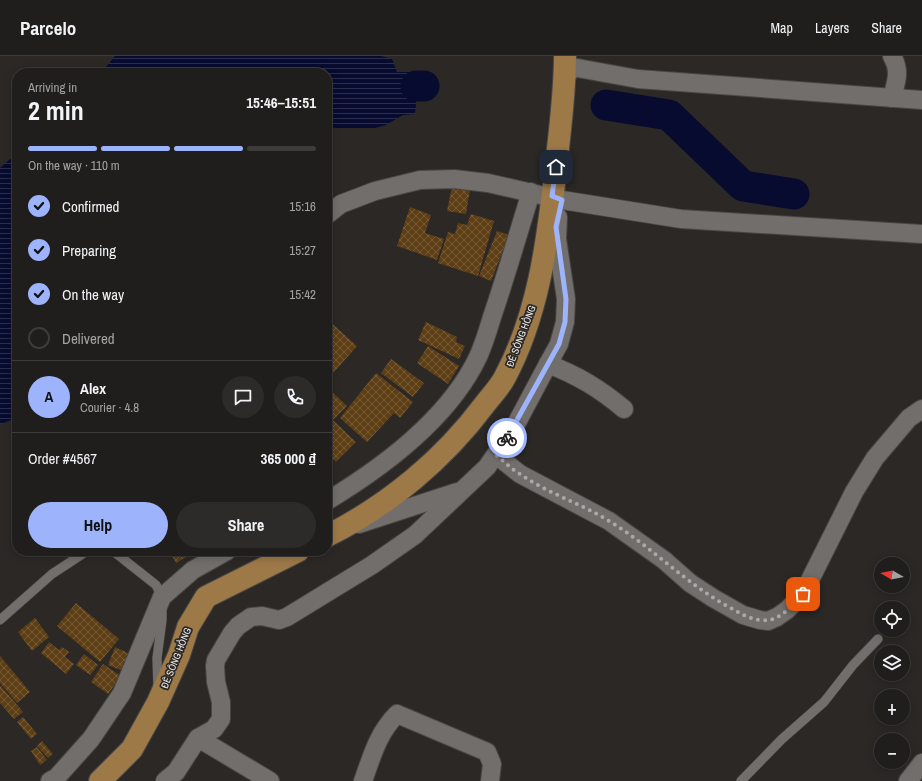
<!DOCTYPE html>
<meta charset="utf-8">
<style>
body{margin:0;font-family:"Archivo Narrow",sans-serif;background:#2d2b29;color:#f1f3f6;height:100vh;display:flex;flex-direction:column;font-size:15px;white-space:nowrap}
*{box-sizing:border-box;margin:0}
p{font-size:13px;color:#a2a2a3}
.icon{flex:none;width:22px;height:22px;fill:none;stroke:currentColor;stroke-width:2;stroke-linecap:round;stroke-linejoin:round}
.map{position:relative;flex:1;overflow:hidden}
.side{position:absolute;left:12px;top:12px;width:320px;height:488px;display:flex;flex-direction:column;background:#201e1c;border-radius:16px;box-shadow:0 2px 10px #0003,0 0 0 1px #3d3c3b}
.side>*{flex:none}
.needle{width:26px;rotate:280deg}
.tools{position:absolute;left:874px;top:501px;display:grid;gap:8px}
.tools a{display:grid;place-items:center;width:36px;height:36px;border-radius:50%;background:#201e1c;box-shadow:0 2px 10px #0003,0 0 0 1px #3d3c3b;font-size:20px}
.pin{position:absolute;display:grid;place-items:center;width:34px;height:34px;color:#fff;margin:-17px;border-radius:8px;box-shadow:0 2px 6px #0006}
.courier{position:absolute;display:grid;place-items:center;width:40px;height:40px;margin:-20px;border:3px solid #9db4fd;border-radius:50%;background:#fff;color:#222;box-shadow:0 1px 5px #0007}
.summary em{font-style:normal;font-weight:700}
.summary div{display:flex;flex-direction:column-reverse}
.summary{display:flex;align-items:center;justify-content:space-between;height:68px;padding:0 16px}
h1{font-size:26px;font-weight:700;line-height:30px}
.bar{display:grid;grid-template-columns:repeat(4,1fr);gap:6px 4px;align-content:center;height:48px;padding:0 16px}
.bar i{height:5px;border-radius:3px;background:#3d3c3b}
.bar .current{background:#9db4fd}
.bar p{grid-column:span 4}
.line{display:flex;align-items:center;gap:10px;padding:0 16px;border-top:1px solid #3d3c3b}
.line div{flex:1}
.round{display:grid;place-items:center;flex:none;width:42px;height:42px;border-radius:21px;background:#2d2b29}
ol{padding:0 16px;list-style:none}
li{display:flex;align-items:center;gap:12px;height:44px}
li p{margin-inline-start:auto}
li .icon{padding:4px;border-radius:50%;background:#9db4fd;color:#111;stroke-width:4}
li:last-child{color:#a2a2a3}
li i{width:22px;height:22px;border:2px solid #3d3c3b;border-radius:50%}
.primary-button{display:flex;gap:8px;margin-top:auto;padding:8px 16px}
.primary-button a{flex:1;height:46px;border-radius:24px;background:#9db4fd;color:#111;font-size:16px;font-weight:700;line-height:46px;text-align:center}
.primary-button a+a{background:#2d2b29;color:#f1f3f6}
header{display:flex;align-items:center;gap:24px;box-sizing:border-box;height:56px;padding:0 20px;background:#201e1c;border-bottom:1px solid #3d3c3b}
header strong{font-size:19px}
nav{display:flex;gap:22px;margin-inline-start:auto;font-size:14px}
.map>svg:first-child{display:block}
</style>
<header>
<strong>Parcelo</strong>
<nav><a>Map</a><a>Layers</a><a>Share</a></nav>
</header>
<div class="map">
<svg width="922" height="725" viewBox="0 0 922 725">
<defs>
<pattern id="water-rules" width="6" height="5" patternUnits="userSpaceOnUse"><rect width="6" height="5" fill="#070b2f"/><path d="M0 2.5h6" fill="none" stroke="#2b2f4d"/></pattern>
<pattern id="building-cross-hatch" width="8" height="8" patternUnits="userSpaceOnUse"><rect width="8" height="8" fill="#5e3f15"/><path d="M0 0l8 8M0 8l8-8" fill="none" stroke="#755b37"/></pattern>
</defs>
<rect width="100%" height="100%" fill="#2b2826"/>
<g fill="url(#water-rules)">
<polygon points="115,0 381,0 392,3 397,16 419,16 415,58 403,59 386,69 375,72 327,72 327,17 101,17"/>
<polygon points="17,97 17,362 0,368 0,112"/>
</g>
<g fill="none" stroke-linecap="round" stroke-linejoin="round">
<g stroke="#070b2f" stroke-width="31">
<polyline points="416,30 424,30"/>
<polyline points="606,49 669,59 743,130 794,138"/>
</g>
</g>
<g fill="url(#building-cross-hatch)">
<polygon points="452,130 470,133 466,158 447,155"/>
<polygon points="410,151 431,159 425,177 444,183 437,204 397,190"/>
<polygon points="471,158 494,165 478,220 438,207 448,176 455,178 458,167 467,169"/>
<polygon points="497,175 509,179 491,225 479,220"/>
<polygon points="327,263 357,290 327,324"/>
<polygon points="426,266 457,281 456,286 465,290 459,303 418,284"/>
<polygon points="428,290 459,310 448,328 417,307"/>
<polygon points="391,303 424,327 413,341 381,317"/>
<polygon points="376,317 413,346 400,362 394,357 367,386 340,362"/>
<polygon points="327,331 347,350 333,364 356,386 336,406 327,397"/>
<polygon points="169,495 197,495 176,507"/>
<polygon points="76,547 119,583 100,606 57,570"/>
<polygon points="35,562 49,581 32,595 18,576"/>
<polygon points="49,586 59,594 62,591 69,596 65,601 74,608 66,618 41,597"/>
<polygon points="115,591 130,598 123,615 108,609"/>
<polygon points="84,598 98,609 90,619 76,609"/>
<polygon points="0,600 30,636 17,647 0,627"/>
<polygon points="103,608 121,620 108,638 91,626"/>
<polygon points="0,629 23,656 14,663 0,647"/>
<polygon points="23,661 37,678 31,683 17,666"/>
<polygon points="42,685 53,698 48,702 37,690"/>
<polygon points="37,691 47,704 40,709 31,695"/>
</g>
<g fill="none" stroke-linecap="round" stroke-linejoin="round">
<g stroke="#484644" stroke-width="10">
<g id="service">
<polyline points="113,495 156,529 162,541 162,564 157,602 158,633"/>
<polyline points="0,564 52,518 87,495"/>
<polyline points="741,725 782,683 824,646 853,609 878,583"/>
</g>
</g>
<g stroke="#484644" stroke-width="20">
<g id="minor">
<path d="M892 0C901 15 896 26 892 42"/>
<polyline points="565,23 572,11 638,23 922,44"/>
<polyline points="327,159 341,148 375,135 420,124 454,123 488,127 562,144 681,163 922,178"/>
<path d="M548 308C579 320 600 333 624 353"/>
<polyline points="496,399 520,418 609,465 664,504 690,527 713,542 743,559 760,564 768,565 777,561 787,554 803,538 854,436 875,402 909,362 922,353"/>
<path d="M327 445C385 410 449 362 478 301 484 288 488 274 492 261 506 220 518 178 531 136"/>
<polyline points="359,468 457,436"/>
<polyline points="198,682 270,725"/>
<polyline points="50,725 57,721 91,683 122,637 162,541 193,514 227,495"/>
<polyline points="165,725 176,716 198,682 214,673 221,663 221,646 216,626 215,610 216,604 232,577 238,570 251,561 262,560 279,564 287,561 372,509 415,479 487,411 514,372 548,308 559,288 565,266 566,243 557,183 558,161"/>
<path d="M363 725C372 700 378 677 397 658L487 696 492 708 490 725"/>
<polyline points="908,725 922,707"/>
</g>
</g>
<g stroke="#484644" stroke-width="24">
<g id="primary">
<path d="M327 480C389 449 444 403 485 348 492 339 500 331 505 321 538 259 547 189 555 120 559 80 565 40 565 0"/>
<polyline points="100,725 132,693 158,646 179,599 188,571 206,541 298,495"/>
</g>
</g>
<use href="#service" stroke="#716e6b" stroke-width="9"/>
<use href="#minor" stroke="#716e6b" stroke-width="18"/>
<use href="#primary" stroke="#9d7947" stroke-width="22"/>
</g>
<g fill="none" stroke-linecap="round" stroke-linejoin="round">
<path stroke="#aba9a7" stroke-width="4" stroke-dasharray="0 7.2" d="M507 382 496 399C504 405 511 413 520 418 547 437 580 447 609 465 651 490 684 526 727 550 738 556 748 563 761 564 778 567 792 550 803 538"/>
<polyline stroke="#9db4fd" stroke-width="5" points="507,382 559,288 565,266 566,243 556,171 562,144 552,140 556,111"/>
</g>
<g text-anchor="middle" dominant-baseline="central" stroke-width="3.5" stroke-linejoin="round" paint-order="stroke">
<g font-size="10" fill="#f0eeed" stroke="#2b2826">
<text transform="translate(521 280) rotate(-69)">ĐÊ SÔNG HỒNG</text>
<text transform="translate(176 602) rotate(-68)">ĐÊ SÔNG HỒNG</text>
</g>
</g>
</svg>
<div class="tools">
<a><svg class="needle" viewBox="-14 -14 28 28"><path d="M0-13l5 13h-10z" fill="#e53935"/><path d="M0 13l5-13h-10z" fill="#a2a2a3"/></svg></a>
<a><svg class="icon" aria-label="locate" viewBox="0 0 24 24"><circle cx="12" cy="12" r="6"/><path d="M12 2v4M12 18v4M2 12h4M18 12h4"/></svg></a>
<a><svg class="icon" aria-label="layers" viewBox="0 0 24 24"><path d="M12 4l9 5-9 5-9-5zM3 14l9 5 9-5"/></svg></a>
<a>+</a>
<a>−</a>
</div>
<div class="pin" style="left:803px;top:538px;background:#ea580c"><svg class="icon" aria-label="bag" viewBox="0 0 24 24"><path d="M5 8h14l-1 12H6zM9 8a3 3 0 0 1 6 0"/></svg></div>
<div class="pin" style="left:556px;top:111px;background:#1f2937"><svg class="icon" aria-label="home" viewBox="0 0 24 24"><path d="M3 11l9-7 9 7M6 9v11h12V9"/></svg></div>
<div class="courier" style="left:507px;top:382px"><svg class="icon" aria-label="bike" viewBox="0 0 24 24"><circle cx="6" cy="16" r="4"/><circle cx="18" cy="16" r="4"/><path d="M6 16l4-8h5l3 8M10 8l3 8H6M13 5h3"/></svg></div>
<section class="side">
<div class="summary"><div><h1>2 min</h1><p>Arriving in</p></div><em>15:46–15:51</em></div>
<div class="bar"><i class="current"></i><i class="current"></i><i class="current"></i><i></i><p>On the way · 110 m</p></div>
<ol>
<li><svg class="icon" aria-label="check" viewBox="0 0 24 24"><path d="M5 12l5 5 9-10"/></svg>Confirmed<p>15:16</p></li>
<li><svg class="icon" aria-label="check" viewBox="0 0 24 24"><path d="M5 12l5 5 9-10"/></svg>Preparing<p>15:27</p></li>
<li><svg class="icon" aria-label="check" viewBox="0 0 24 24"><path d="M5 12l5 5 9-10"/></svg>On the way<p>15:42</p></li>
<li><i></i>Delivered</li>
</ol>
<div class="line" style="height:72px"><b class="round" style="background:#9db4fd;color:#111">A</b><div><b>Alex</b><p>Courier · 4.8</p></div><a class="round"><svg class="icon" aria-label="chat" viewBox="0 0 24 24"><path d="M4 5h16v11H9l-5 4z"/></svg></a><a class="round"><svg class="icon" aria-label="phone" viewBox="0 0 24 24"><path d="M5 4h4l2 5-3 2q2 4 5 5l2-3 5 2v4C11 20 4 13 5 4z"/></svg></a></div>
<div class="line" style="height:52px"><div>Order #4567</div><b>365 000 ₫</b></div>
<div class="primary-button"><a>Help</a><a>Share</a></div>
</section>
</div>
